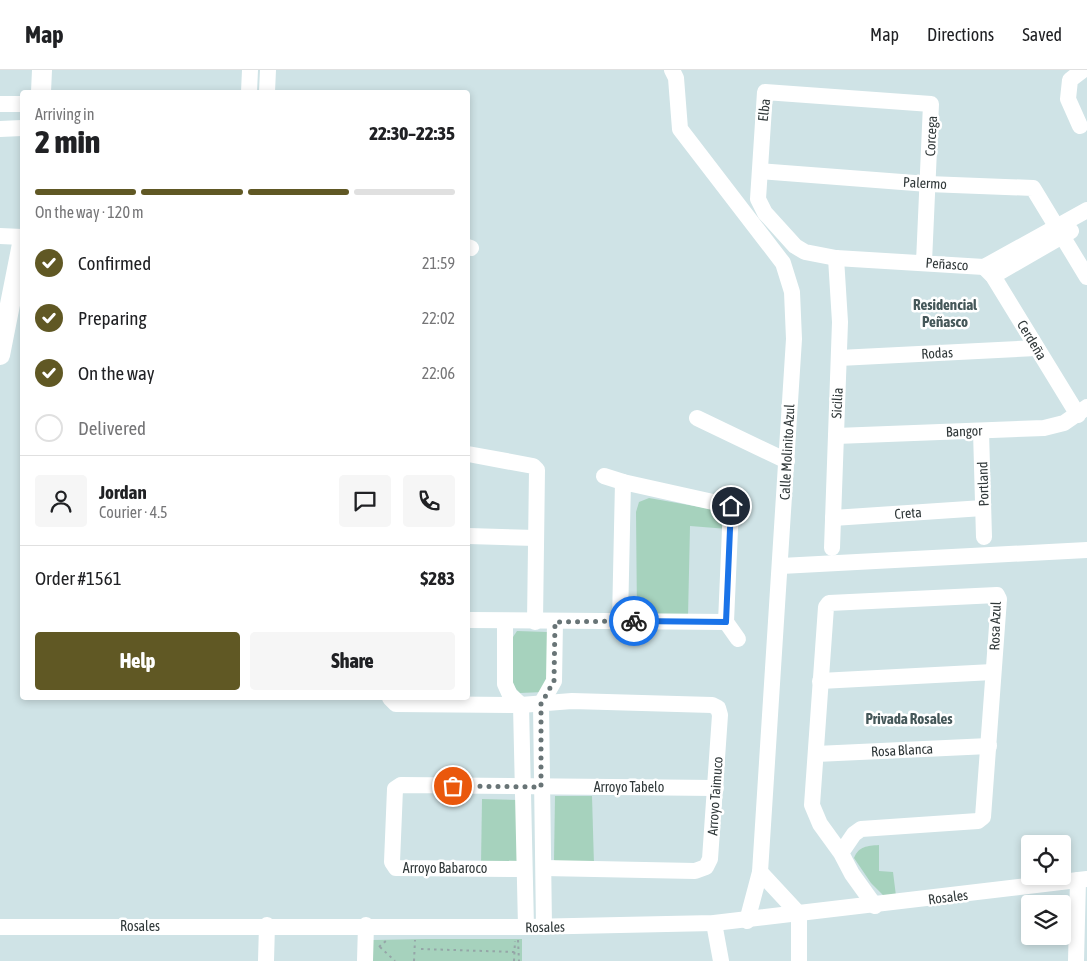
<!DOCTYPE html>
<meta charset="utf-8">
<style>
body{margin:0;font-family:"Asap Condensed",sans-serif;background:#f6f6f6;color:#202124;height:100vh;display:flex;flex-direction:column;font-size:19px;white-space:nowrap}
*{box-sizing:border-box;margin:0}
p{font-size:16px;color:#757577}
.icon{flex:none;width:28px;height:28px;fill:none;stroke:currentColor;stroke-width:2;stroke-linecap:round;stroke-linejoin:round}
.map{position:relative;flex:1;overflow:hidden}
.sheet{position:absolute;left:20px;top:20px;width:450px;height:610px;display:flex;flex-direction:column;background:#fff;border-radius:5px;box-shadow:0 2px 8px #0003}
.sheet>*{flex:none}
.buttons{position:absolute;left:1021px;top:765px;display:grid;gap:10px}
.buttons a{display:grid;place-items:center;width:50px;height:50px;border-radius:5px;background:#fff;box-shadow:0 2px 8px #0003;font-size:25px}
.pin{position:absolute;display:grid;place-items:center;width:42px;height:42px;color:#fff;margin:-21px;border:2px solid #fff;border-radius:50%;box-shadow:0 1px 5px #0007}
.courier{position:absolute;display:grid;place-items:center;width:50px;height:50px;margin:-25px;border:4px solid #1a73e8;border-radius:50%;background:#fff;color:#222;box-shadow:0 1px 6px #0007}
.head em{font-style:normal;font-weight:800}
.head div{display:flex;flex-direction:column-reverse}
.head{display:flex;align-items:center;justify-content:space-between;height:85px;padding:0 15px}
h1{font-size:32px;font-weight:800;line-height:38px}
.bar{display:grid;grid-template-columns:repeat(4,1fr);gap:8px 5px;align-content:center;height:60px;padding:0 15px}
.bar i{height:6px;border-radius:4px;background:#e0e0e0}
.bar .active{background:#605824}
.bar p{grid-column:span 4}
.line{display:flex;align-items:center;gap:12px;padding:0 15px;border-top:1px solid #e0e0e0}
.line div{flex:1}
.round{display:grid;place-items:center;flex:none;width:52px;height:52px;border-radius:5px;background:#f6f6f6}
ol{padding:0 15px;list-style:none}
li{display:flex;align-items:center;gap:15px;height:55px}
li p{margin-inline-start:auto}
li .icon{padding:5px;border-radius:50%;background:#605824;color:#fff;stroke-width:4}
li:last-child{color:#757577}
li i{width:28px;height:28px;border:2px solid #e0e0e0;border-radius:50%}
.primary-button{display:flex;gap:10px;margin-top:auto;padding:10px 15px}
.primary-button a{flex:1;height:58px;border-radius:5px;background:#605824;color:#fff;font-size:20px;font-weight:800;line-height:58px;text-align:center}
.primary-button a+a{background:#f6f6f6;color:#202124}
header{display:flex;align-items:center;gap:30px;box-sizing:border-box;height:70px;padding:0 25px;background:#fff;border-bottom:1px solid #e0e0e0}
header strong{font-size:24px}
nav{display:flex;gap:28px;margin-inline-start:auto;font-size:18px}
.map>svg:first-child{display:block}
</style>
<header>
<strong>Map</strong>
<nav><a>Map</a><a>Directions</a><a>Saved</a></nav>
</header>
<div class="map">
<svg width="1087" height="891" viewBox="0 0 1087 891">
<rect width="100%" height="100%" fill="#cfe3e6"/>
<g fill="#a6d2bd">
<polygon points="649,428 728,442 728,459 690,456 688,547 637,547 636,442 639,432"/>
<polygon points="517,561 547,562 552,614 544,622 520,623 512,615 511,570"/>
<polygon points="555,726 592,726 594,795 558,795 554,790"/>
<polygon points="482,729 520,730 521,794 481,795"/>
<path d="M879 775V801L893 802 896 826 885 827 871 813 854 788C859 776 867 776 879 775Z"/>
<polygon points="426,869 522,869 522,891 373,891 373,870"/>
</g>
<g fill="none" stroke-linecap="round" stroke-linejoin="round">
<g stroke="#95a5a7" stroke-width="2" stroke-dasharray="2.5 4" stroke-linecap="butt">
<polyline points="518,870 519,891"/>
<polyline points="379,877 387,870"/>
<polyline points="380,877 395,891"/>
<polyline points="421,879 515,882"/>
<polyline points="414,891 415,870"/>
<polyline points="514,891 515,871"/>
</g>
<g stroke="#fff" stroke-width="16">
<polyline points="672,0 676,8 680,59 783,193 792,222 794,269 760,802 747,851"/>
<polyline points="249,22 250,0"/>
<polyline points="267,22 268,0"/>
<polyline points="0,34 22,34"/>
<polyline points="1080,56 1068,29 1070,10 1083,0"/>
<polyline points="0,59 22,58"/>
<polyline points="760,101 928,114 1033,118 1087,207"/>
<polyline points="0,166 22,167"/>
<polyline points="468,177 471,178"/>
<polyline points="924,192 931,34 765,22 758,129 765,143 795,176 805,182 836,188 984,197 1087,140"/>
<polyline points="984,197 993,206 1078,345"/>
<polyline points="993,206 1071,161"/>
<polyline points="839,288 1036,278"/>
<polyline points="697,348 787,391"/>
<polyline points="981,361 984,467"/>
<polyline points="836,366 1044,358 1064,353 1087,337"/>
<polyline points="468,384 533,396 537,400 535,552"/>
<polyline points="604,406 623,412"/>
<polyline points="833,448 983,438"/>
<polyline points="468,466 536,468"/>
<polyline points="832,478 840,252 836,188"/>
<polyline points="781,496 1087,480"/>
<polyline points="468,550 726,552 731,436 623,412 620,551"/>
<polyline points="505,551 505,614 510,625 521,635 526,857"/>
<polyline points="726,552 738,569"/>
<polyline points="820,611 993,602"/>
<polyline points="390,628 396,634 521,635 572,631 712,635 718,638 720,645 710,789 706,797 695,801 544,798"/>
<polyline points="816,684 989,676"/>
<polyline points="841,783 854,764 861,759 978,751 983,747 999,529 997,525 829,533 826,537 812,735 820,754 841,783 852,804 875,836"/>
<polyline points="524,799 396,798 392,792 395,719 401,715 716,718"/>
<polyline points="760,802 799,844 799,891"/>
<polyline points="714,853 721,891"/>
<polyline points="0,857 526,857 714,853 1087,809"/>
<polyline points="544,857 541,634 554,611 555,552"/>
<polyline points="266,891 267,855"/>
<polyline points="365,891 366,855"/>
<polyline points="1076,891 1078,810"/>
</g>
<g stroke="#fff" stroke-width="20">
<polyline points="41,22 42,0"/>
<polyline points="0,285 22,174"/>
</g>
</g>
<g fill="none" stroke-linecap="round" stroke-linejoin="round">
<polyline stroke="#687476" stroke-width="5" stroke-dasharray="0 9" points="453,716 541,717 541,634 554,611 555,552 634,551"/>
<polyline stroke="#1a73e8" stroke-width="6" points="634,551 726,552 731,436"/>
</g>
<g text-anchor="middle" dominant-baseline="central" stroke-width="5" stroke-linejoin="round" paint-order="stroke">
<g font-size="14" fill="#303839" stroke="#fff">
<text transform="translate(764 40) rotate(-83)">Elba</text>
<text transform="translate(931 66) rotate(-87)">Corcega</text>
<text transform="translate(925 113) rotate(3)">Palermo</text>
<text transform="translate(947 194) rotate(4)">Peñasco</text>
<text transform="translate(1032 270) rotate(59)">Cerdeña</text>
<text transform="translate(937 283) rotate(-3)">Rodas</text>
<text transform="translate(837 333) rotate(-87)">Sicilia</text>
<text transform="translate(964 361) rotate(-2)">Bangor</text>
<text transform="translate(787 382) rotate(-87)">Calle Molinito Azul</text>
<text transform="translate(983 414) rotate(-92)">Portland</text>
<text transform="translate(908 443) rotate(-4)">Creta</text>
<text transform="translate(995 556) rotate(-88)">Rosa Azul</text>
<text transform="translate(902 680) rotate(-3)">Rosa Blanca</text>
<text x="629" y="717">Arroyo Tabelo</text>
<text transform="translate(715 726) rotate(-86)">Arroyo Taimuco</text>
<text x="445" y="798">Arroyo Babaroco</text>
<text transform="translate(948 827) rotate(-7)">Rosales</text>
<text x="140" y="856">Rosales</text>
<text transform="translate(545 857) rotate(-1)">Rosales</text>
</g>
<g font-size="15" font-weight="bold" fill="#455759" stroke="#fff">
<text x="945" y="234">Residencial<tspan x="945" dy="17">Peñasco</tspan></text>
<text x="909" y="648">Privada Rosales</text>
</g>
</g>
</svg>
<div class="buttons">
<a><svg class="icon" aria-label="locate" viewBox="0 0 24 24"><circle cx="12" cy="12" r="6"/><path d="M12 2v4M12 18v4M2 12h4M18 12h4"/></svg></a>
<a><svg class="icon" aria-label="layers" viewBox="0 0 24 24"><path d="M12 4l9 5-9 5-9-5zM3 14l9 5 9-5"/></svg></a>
</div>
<div class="pin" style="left:453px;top:716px;background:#ea580c"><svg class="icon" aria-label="bag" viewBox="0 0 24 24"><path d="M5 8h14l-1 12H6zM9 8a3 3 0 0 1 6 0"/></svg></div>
<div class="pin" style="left:731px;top:436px;background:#1f2937"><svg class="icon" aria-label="home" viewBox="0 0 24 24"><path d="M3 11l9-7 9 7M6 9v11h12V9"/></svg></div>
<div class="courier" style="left:634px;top:551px"><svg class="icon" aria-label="bike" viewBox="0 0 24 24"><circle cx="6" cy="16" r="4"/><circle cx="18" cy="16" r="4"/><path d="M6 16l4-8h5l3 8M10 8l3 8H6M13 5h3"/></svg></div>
<section class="sheet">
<div class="head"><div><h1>2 min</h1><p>Arriving in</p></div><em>22:30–22:35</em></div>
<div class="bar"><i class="active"></i><i class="active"></i><i class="active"></i><i></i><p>On the way · 120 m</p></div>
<ol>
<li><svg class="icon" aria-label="check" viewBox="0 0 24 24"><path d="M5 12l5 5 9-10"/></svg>Confirmed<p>21:59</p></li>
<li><svg class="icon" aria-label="check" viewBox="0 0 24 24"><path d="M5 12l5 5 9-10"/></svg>Preparing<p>22:02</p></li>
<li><svg class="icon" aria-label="check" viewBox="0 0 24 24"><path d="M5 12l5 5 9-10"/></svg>On the way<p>22:06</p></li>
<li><i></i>Delivered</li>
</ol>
<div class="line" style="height:90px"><a class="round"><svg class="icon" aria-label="person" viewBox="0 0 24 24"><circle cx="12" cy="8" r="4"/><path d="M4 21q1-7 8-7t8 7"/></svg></a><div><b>Jordan</b><p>Courier · 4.5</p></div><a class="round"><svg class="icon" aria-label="chat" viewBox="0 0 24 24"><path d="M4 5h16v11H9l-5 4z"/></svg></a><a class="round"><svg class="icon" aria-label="phone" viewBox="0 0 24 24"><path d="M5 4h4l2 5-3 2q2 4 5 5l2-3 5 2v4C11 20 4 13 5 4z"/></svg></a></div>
<div class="line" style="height:65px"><div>Order #1561</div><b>$283</b></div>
<div class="primary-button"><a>Help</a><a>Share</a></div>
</section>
</div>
